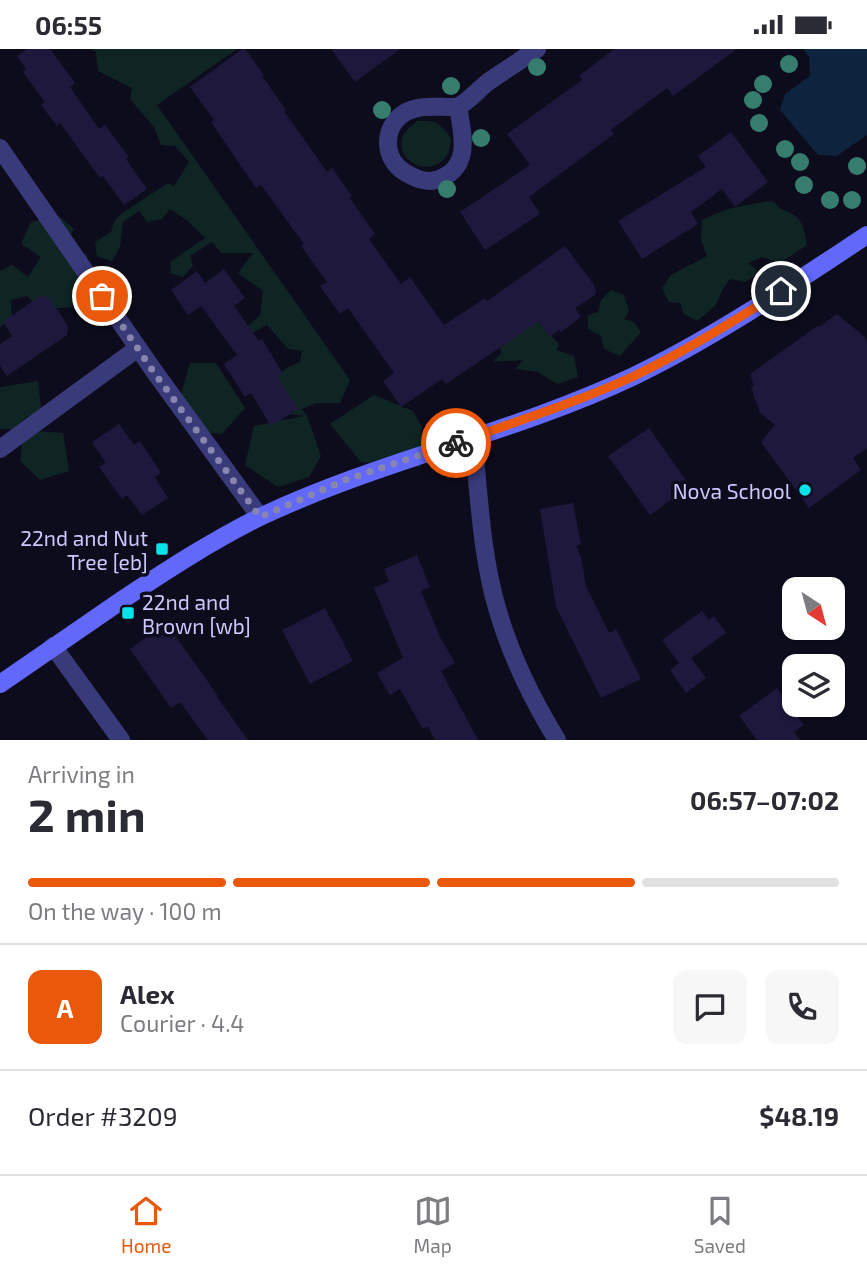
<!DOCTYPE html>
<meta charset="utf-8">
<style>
body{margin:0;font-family:"Exo 2",sans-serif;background:#f7f7f7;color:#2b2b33;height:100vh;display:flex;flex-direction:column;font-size:26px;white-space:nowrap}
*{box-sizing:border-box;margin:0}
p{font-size:23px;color:#7c7c81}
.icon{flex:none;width:38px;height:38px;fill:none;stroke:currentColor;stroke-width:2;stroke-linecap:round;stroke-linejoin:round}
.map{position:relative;height:691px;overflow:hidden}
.sheet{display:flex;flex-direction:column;background:#fff;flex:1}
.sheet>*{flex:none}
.needle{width:46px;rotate:144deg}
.fabs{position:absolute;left:782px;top:528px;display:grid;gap:14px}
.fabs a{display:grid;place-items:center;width:63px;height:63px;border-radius:14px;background:#fff;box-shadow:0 2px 5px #0004;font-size:35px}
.pin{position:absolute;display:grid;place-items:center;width:60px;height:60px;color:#fff;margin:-30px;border:4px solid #fff;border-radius:50%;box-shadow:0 2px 7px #0007}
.courier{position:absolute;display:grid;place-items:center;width:70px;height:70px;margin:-35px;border:5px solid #ea580c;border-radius:50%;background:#fff;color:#222;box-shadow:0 2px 9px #0007}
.head em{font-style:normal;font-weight:700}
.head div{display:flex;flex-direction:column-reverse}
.head{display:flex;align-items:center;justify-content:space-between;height:119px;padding:0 28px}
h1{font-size:46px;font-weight:700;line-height:52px}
.bar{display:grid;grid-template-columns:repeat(4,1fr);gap:10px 7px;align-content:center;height:84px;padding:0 28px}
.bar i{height:9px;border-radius:5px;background:#e1e1e2}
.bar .active{background:#ea580c}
.bar p{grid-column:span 4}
.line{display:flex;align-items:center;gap:18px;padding:0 28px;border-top:2px solid #e1e1e2}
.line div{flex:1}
.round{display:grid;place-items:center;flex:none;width:74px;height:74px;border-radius:14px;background:#f7f7f7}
.status{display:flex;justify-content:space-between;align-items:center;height:49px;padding:0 35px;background:#fff;direction:ltr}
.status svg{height:19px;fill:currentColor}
.tab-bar{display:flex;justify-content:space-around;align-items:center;height:98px;border-top:2px solid #e1e1e2;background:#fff;font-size:19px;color:#7c7c81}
.tab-bar a{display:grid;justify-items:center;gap:4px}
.tab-bar .active{color:#ea580c}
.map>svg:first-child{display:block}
</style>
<div class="status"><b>06:55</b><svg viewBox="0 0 49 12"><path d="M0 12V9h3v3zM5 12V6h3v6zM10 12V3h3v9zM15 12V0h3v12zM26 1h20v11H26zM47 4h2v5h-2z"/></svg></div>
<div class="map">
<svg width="867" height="691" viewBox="0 0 867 691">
<rect width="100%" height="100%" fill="#0d0c1c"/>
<g fill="#0f2523">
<path d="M91 0H237L157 56 350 331 340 354H316L302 360 307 367 321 407 309 428 278 438 245 416 254 377 304 367 283 364 272 338C280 323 284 319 300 313L302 302 288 300 267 276 250 285 245 280 260 266 263 242 238 224 253 204H221L212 193 190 207 193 217 183 228 171 224 170 213 205 189 188 172 170 160 162 170 147 173 139 162 123 173 120 198 112 212 97 207 95 193 111 183 115 171 121 165 168 134 174 137 189 113 175 97 161 96 154 78 130 50 132 39 98 22 96 3Z"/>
<path d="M417 72C436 71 441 74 451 90 450 95 450 102 447 106 433 129 396 115 402 89 404 82 412 77 417 72Z"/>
<path d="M773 152C782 162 782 160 792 165 804 171 805 184 807 196L780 214 762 208 748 214 760 224 745 233 730 230 723 240 715 257 697 272 684 265 680 254 669 253 662 239 671 226 707 207 701 191 702 171C724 159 748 155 773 152Z"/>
<polygon points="59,167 74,180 62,199 87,205 88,243 71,258 42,261 27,247 11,251 12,267 0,278 0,222 12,216 28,228 41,208 21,195 31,173"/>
<polygon points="611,241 624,246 629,262 624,270 634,273 641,283 620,307 604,300 601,287 588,280 588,266 598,263 601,251"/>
<polygon points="521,253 559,295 556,301 574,307 578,328 557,335 538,323 515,320 523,311 493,313 501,304 499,282"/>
<polygon points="190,314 216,314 245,359 222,385 186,382 181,345"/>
<polygon points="38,332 41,358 35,382 63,384 69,422 40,431 20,412 25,373 29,366 13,380 0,380 0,338"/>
<polygon points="374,346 413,362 422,378 420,418 361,413 330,375"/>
</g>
<polygon fill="#0d233e" points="803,0 867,0 867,86 837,107 818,106 780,61 785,45 810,27 809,8"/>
<g fill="#1d183c">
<polygon points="27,0 50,0 75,34 70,38 99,80 105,76 129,108 126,110 147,140 124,156 103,127 100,129 60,74 57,77 41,56 45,53 23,23 26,20 17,7"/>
<polygon points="242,0 245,0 264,26 262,27 286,61 284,62 327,123 332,119 352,147 349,148 375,185 369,190 401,235 410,228 444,276 485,249 487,252 565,197 595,237 594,238 597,243 594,245 595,246 575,259 581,268 561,283 559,281 549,288 539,272 446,335 442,330 401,358 383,332 394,324 348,259 340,265 320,237 327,233 301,197 304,195 261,136 256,139 211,73 214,71 190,38"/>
<polygon points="331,0 400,0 355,33"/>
<polygon points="614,0 737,0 673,47 667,39 611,81 614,85 529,148 540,165 485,201 460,163 530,116 507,85 582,31 579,27"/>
<polygon points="731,83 768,133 735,158 722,140 691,163 698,175 642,210 618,172 706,118 698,107"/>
<polygon points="224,220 245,249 234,257 259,292 262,290 283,325 277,328 298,360 271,377 251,344 245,348 224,315 237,306 201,257 188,266 171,241 197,222 205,234"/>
<polygon points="40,247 49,248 68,277 67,286 7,327 0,317 0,295 12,287 3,273"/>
<polygon points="837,265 865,288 867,293 867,399 853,409 861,421 809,459 761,393 775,376 760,364 751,339 754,337 750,325 817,277 819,278"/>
<polygon points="119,375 134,396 140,392 161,424 155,428 168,449 142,466 127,446 122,450 99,418 106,414 92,393"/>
<polygon points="649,379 690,437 650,466 608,407"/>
<polygon points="573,454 581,495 576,497 581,508 586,537 609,584 616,580 641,630 601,649 556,558 540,460"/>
<polygon points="417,506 430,538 421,542 440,588 455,614 441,622 478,691 435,691 428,677 423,680 400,640 390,646 377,624 403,609 374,539 389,532 384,520"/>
<polygon points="325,559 353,612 310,635 282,581"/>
<polygon points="702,562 709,571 714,567 726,584 691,609 706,629 686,644 670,621 679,614 662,591"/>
<polygon points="166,574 218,647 217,648 248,691 208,691 180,653 171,659 130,600"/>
<polygon points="777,639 804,676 794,683 800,691 757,691 739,667"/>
</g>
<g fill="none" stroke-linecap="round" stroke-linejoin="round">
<g stroke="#383a79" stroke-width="18">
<path d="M458 58C463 86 472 120 436 131 425 134 415 129 406 124 382 110 382 77 406 63 420 56 434 58 448 58 452 58 456 58 459 57 469 52 479 40 488 33 504 22 521 11 537 0"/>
<polyline points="0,99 154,322 260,468"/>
<path d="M473 388C479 444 481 504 497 559 510 605 532 650 557 691"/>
<polyline points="0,400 138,299"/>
<polyline points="53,597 121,691"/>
</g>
<path stroke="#6269fa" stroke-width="18" d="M0 635C40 607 81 579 122 551 167 521 213 491 262 467 381 411 513 384 632 328 715 288 791 236 867 186"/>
</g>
<g fill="#367d6d">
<circle cx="789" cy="15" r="9"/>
<circle cx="537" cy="18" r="9"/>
<circle cx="763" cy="35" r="9"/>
<circle cx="451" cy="37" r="9"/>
<circle cx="753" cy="51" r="9"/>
<circle cx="382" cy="61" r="9"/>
<circle cx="759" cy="74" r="9"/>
<circle cx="481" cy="89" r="9"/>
<circle cx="785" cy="100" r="9"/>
<circle cx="800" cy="113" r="9"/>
<circle cx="857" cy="117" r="9"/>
<circle cx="804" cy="136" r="9"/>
<circle cx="447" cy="140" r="9"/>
<circle cx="830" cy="151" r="9"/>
<circle cx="852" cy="151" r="9"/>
</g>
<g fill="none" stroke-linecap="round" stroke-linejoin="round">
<polyline stroke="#8886ae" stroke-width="7" stroke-dasharray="0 12.6" points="102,247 153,322 260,468 348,430 456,394"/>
<path stroke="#ea580c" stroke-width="9" d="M456 394C515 373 575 354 632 328 684 303 733 273 781 242"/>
</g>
<g fill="#08e3e9" stroke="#0d0c1c" stroke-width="2.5">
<circle cx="805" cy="441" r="7"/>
<rect x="155" y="493" width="14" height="14" rx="3.5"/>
<rect x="121" y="557" width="14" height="14" rx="3.5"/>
</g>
<g text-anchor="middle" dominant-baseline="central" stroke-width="7" stroke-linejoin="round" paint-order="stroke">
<g font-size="21" fill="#cac8fd" stroke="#0d0c1c" text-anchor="end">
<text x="791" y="441">Nova School</text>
<text x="148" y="488">22nd and Nut<tspan x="148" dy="24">Tree [eb]</tspan></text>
<text x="142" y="552" text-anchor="start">22nd and<tspan x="142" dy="24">Brown [wb]</tspan></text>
</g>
</g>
</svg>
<div class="fabs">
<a><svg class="needle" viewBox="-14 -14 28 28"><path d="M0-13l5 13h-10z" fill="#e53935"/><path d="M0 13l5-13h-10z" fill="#7c7c81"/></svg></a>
<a><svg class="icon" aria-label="layers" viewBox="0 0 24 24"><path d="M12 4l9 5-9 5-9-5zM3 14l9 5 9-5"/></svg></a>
</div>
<div class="pin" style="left:102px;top:247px;background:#ea580c"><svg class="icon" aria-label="bag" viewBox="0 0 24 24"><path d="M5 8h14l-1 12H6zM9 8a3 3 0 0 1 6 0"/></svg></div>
<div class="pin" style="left:781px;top:242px;background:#1f2937"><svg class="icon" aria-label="home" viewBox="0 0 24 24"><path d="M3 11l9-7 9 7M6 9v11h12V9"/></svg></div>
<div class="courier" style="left:456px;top:394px"><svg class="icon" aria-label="bike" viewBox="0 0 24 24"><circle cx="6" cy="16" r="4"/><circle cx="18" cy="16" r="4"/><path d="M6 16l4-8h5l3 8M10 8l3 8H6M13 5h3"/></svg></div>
</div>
<section class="sheet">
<div class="head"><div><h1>2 min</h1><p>Arriving in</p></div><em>06:57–07:02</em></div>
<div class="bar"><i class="active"></i><i class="active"></i><i class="active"></i><i></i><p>On the way · 100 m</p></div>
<div class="line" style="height:126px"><b class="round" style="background:#ea580c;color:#fff">A</b><div><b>Alex</b><p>Courier · 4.4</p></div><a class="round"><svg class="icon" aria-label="chat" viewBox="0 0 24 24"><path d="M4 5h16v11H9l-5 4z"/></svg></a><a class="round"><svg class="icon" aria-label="phone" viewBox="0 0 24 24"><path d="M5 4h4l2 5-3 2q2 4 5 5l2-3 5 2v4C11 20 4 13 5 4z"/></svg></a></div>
<div class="line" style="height:91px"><div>Order #3209</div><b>$48.19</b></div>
</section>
<nav class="tab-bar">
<a class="active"><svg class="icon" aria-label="home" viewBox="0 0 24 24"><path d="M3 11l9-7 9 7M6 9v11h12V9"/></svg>Home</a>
<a><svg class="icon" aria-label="map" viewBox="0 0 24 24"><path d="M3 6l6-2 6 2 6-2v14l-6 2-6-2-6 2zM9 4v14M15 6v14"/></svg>Map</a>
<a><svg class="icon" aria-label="saved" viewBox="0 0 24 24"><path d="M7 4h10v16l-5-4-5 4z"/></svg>Saved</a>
</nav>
